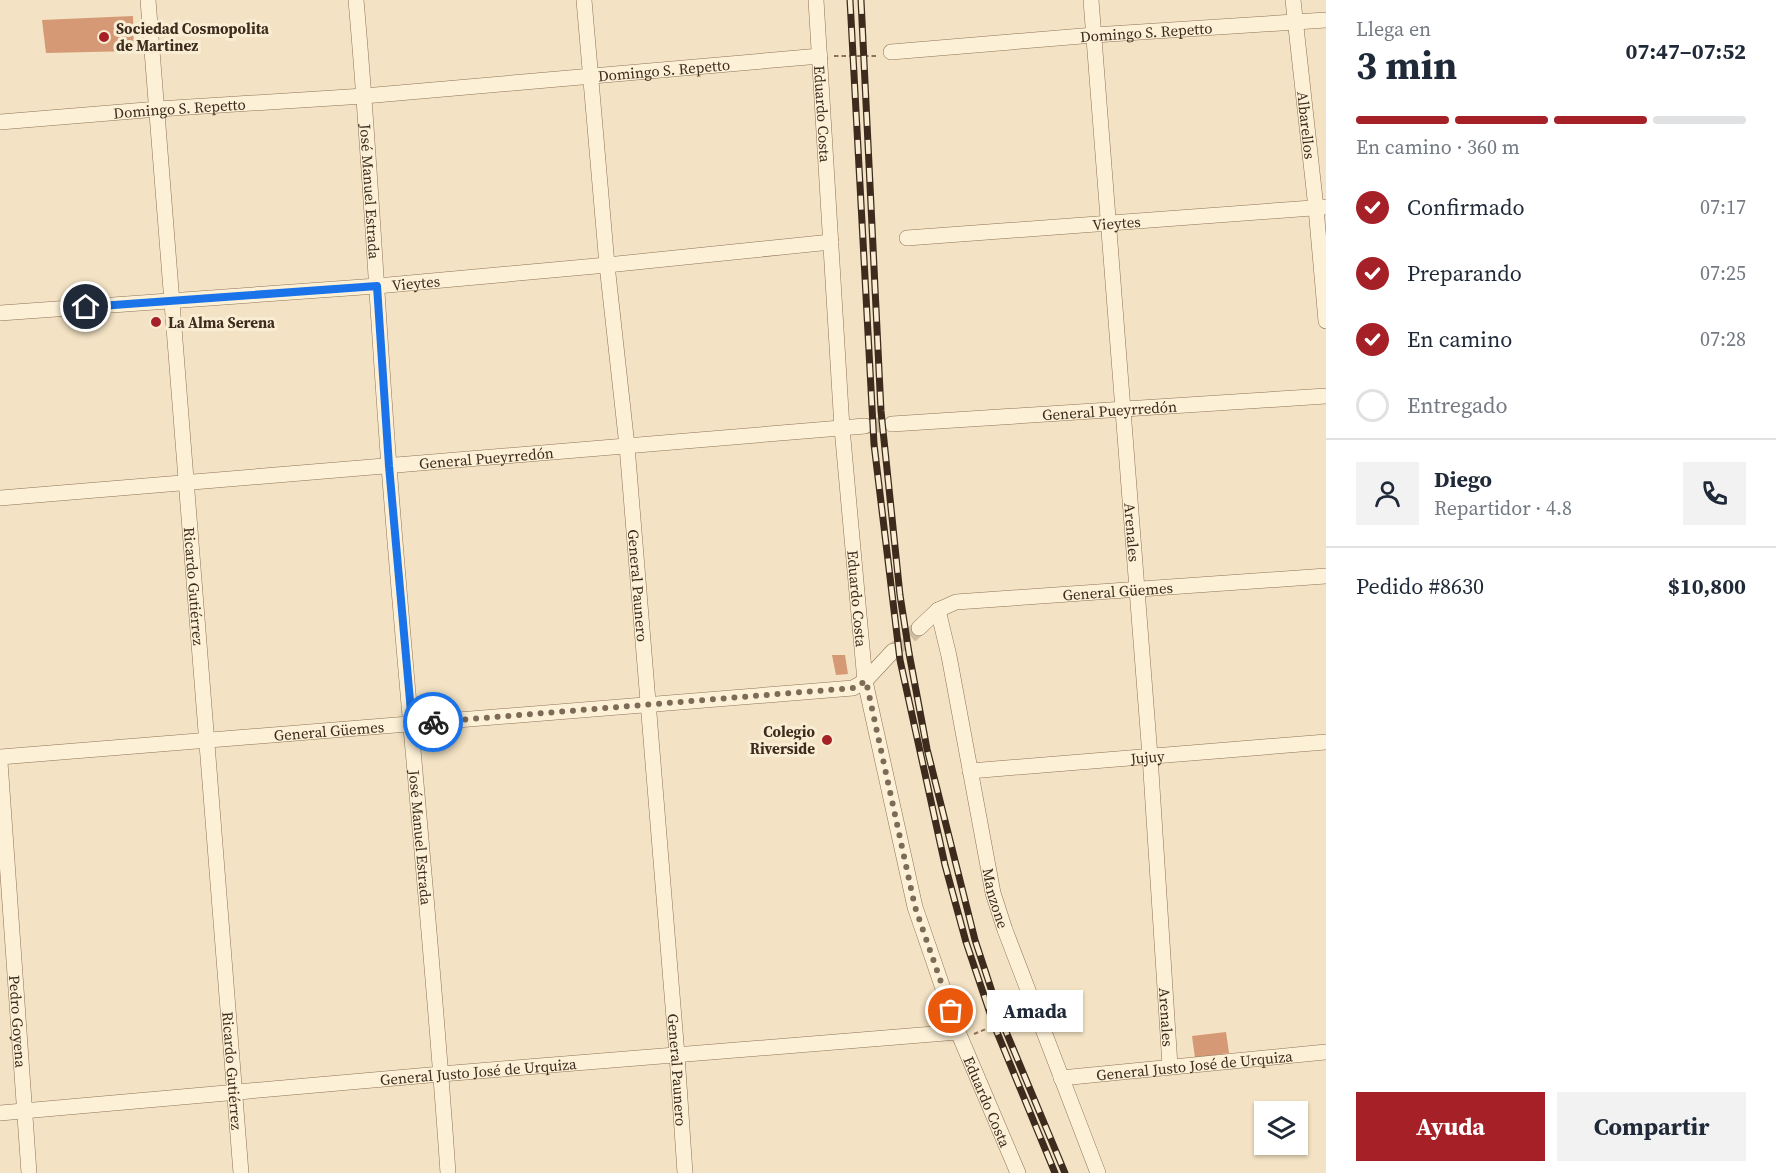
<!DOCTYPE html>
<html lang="es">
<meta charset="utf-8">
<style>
body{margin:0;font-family:"Source Serif 4",serif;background:#f2f2f3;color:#1f2937;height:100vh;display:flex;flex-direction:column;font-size:22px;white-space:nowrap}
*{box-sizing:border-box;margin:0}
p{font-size:20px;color:#747a83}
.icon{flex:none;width:33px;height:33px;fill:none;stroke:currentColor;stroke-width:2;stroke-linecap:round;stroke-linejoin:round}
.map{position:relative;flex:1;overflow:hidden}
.panel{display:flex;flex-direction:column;background:#fff;width:450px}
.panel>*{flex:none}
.buttons{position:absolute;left:1254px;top:1101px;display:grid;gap:12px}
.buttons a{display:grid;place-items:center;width:54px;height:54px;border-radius:0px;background:#fff;box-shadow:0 2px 4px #0004;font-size:30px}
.pin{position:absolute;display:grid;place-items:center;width:51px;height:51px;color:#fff;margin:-26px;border:3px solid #fff;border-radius:50%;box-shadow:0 2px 6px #0007}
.courier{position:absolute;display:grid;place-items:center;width:60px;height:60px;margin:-30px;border:4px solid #1a73e8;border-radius:50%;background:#fff;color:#222;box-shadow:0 2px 8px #0007}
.bubble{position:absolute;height:42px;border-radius:0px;background:#fff;box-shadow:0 2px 4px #0004;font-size:20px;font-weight:700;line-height:42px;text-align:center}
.headline em{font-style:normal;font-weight:700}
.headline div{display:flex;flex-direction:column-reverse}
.headline{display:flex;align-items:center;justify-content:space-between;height:102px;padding:0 30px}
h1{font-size:39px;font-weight:700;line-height:45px}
.bar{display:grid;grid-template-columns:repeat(4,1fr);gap:9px 6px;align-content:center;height:72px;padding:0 30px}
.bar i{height:8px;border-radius:4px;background:#e0e1e3}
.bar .selected{background:#a52127}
.bar p{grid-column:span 4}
.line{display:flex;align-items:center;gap:15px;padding:0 30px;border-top:2px solid #e0e1e3}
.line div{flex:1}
.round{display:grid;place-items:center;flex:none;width:63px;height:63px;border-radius:0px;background:#f2f2f3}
ol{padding:0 30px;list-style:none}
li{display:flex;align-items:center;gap:18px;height:66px}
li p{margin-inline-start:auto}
li .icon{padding:6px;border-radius:50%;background:#a52127;color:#fff;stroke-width:4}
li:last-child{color:#747a83}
li i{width:33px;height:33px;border:3px solid #e0e1e3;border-radius:50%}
.action{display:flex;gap:12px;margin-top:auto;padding:12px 30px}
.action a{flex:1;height:69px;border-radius:0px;background:#a52127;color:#fff;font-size:24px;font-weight:700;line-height:69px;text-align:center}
.action a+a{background:#f2f2f3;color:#1f2937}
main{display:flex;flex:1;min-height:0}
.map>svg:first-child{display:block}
</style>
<main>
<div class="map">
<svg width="1326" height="1173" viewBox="0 0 1326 1173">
<rect width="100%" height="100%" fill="#f3e2c3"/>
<g fill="#d59975">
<polygon points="133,16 134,51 46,53 42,20"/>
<polygon points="832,655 845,655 848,674 836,675"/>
<polygon points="1226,1032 1229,1053 1195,1058 1192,1036"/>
</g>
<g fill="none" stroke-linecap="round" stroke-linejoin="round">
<g stroke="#cfbda2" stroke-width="15" stroke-dasharray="15 8" stroke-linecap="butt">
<polyline points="865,426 892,424"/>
<polyline points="893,651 919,628"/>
</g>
<g stroke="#8f7357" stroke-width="16">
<g id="minor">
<path id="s1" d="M148 0 241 1173"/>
<path id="s2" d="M356 0C370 155 377 311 389 466 407 702 432 937 448 1173"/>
<path id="s3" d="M584 0 607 265 627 446 677 1055 685 1173"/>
<path id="s4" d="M816 0 842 428 865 681 915 907 958 1032 1018 1173"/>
<path id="s5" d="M1091 0 1150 756 1170 1066"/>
<path id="s6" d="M1293 0 1316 208 1326 321"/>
<path id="s7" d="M891 52 1094 35 1326 20"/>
<path id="s8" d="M0 122 158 109 364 96 820 56"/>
<path id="s9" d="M907 238 1326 207"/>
<path id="s10" d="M0 313 377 286 607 265 831 242"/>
<path id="s11" d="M892 424 1326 396"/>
<path id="s12" d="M0 498 865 426"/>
<path id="s13" d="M938 610 949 656 993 893 1005 930 1098 1173"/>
<path id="s14" d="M919 628 938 610 956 602 1326 576"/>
<path id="s15" d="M0 757 853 688 865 681 893 651"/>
<path id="s16" d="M0 762 29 1173"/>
<path id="s17" d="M970 771 1326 742"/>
<path id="s18" d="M1061 1078 1326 1052"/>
<path id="s19" d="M0 1113 441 1074 958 1032"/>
</g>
</g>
<g stroke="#8f7357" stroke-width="2" stroke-dasharray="4.5 3" stroke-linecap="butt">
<polyline points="834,56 877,56"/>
<polyline points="974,1034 1022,1014"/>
</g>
<use href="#minor" stroke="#fcf0d7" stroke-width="15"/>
<g stroke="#3d2b1d" stroke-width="7">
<g id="rail">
<polyline points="850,0 874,444 900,660 945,865 966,942 994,1025 1055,1173"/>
<polyline points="861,0 881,411 900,595 909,653 927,749 975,940 1002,1022 1065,1173"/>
</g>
</g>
<use href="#rail" stroke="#f9edd3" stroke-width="4.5" stroke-dasharray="14" stroke-linecap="butt"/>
</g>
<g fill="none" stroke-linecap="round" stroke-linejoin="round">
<polyline stroke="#7d6b57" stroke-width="6" stroke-dasharray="0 10.8" points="433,722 853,688 866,681 915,907 951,1011"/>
<polyline stroke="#1a73e8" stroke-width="8" points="86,307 377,286 389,466 412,723 433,722"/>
</g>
<g fill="#a52127" stroke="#f9edd3" stroke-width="2">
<circle cx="104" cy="37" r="6"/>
<circle cx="156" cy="322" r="6"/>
<circle cx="827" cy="740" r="6"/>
</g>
<g text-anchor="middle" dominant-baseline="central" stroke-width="6" stroke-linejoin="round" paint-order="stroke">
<g font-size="15" font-weight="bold" fill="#3d2b1d" stroke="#f9edd3" text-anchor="start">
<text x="116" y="28">Sociedad Cosmopolita<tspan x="116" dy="17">de Martinez</tspan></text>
<text x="168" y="322">La Alma Serena</text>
<text x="815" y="731" text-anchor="end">Colegio<tspan x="815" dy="17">Riverside</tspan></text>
</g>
<g font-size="15" fill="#3d2b1d" stroke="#f9edd3">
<text stroke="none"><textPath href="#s7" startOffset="256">Domingo S. Repetto</textPath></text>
<text stroke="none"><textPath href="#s8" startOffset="666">Domingo S. Repetto</textPath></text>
<text stroke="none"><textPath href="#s8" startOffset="180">Domingo S. Repetto</textPath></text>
<text stroke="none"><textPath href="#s4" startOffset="114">Eduardo Costa</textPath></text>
<text stroke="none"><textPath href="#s6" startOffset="126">Albarellos</textPath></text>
<text stroke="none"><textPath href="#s2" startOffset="192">José Manuel Estrada</textPath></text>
<text stroke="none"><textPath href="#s9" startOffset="210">Vieytes</textPath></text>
<text stroke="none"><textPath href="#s10" startOffset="417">Vieytes</textPath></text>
<text stroke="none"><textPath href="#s11" startOffset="218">General Pueyrredón</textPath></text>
<text stroke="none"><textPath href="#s12" startOffset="488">General Pueyrredón</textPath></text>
<text stroke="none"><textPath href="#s5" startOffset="534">Arenales</textPath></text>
<text stroke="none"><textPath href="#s3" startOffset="588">General Paunero</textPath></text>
<text stroke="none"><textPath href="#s1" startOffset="588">Ricardo Gutiérrez</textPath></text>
<text stroke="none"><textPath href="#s14" startOffset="208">General Güemes</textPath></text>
<text stroke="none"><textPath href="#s4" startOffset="600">Eduardo Costa</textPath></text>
<text stroke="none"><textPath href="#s15" startOffset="330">General Güemes</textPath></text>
<text stroke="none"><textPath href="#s17" startOffset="178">Jujuy</textPath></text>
<text stroke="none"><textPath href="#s2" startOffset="840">José Manuel Estrada</textPath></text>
<text stroke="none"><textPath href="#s13" startOffset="294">Manzone</textPath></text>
<text stroke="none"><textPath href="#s5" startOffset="1020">Arenales</textPath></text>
<text stroke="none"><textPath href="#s16" startOffset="260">Pedro Goyena</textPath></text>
<text stroke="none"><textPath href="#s18" startOffset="134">General Justo José de Urquiza</textPath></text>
<text stroke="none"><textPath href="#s1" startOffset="1074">Ricardo Gutiérrez</textPath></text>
<text stroke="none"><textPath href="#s19" startOffset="480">General Justo José de Urquiza</textPath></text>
<text stroke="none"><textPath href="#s3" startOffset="1074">General Paunero</textPath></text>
<text stroke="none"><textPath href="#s4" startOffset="1122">Eduardo Costa</textPath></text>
</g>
</g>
</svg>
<div class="buttons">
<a><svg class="icon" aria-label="layers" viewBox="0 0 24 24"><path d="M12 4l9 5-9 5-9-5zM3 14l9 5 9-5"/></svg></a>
</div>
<div class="pin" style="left:951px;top:1011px;background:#ea580c"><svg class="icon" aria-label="bag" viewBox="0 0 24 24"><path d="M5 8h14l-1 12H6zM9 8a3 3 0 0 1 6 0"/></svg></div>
<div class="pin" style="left:86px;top:307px;background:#1f2937"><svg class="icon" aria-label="home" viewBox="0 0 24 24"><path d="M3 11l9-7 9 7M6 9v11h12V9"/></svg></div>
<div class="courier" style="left:433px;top:722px"><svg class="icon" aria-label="bike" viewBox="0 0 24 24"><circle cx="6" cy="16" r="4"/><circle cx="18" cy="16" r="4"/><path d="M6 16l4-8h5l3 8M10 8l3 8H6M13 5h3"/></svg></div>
<div class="bubble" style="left:987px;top:990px;width:96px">Amada</div>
</div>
<section class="panel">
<div class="headline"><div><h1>3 min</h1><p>Llega en</p></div><em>07:47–07:52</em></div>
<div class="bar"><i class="selected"></i><i class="selected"></i><i class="selected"></i><i></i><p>En camino · 360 m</p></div>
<ol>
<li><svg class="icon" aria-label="check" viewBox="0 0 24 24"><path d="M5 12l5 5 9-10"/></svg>Confirmado<p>07:17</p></li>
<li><svg class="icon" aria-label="check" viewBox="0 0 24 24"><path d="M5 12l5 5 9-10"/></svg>Preparando<p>07:25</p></li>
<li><svg class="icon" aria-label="check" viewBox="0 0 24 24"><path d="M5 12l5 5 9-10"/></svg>En camino<p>07:28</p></li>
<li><i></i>Entregado</li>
</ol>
<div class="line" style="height:108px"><a class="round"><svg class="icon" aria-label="person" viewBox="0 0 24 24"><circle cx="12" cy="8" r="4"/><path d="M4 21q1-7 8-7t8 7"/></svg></a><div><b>Diego</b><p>Repartidor · 4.8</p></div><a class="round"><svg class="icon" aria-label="phone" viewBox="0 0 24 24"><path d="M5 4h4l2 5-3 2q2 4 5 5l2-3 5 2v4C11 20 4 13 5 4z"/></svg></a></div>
<div class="line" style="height:78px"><div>Pedido #8630</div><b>$10,800</b></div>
<div class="action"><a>Ayuda</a><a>Compartir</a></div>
</section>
</main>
